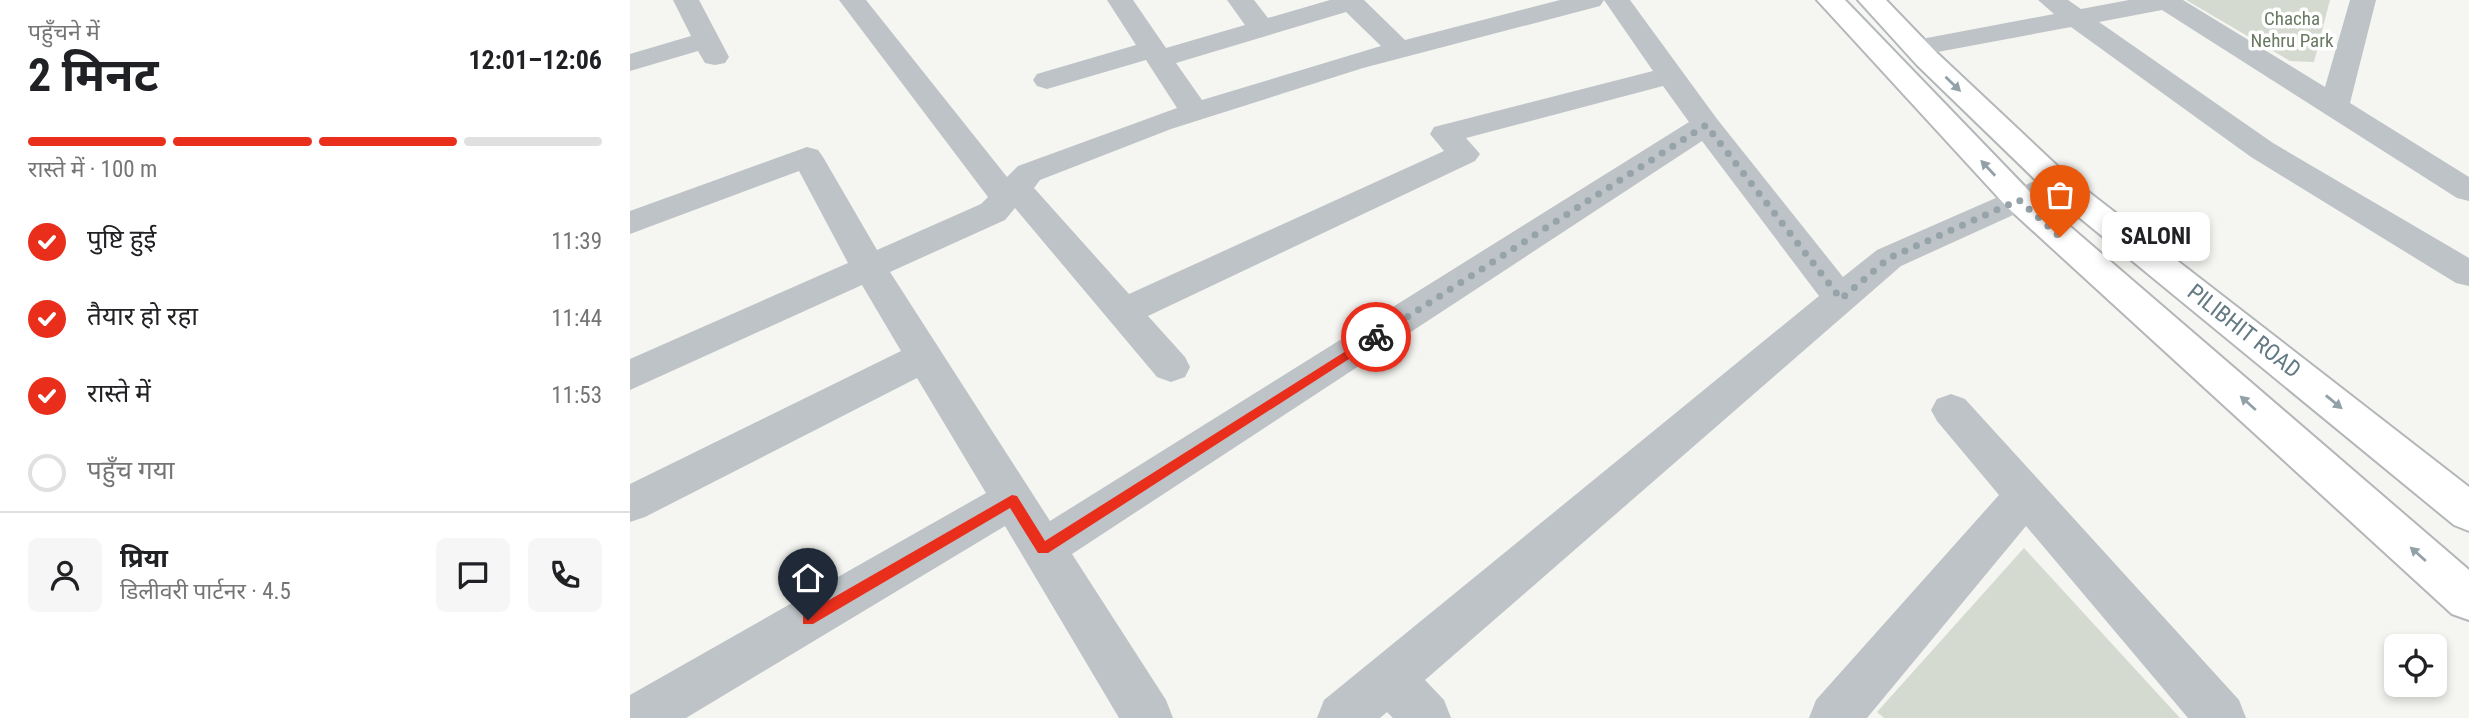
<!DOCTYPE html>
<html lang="hi">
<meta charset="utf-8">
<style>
body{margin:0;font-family:"Roboto Condensed","Noto Sans Devanagari",sans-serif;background:#f6f6f6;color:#202124;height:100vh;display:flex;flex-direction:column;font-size:26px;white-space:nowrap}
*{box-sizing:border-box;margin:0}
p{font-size:23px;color:#757577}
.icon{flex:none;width:38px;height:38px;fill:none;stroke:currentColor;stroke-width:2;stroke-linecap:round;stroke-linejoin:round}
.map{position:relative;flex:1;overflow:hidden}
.drawer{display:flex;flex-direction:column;background:#fff;width:630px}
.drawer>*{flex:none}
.buttons{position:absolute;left:1754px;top:634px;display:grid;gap:14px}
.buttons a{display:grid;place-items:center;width:63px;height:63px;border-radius:10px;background:#fff;box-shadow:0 4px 10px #0003;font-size:35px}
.pin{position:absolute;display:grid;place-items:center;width:60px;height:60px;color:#fff;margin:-72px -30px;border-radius:50% 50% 50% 0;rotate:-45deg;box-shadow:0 0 7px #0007}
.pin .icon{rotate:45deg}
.courier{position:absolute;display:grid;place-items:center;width:70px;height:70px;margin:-35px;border:5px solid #ea2e1c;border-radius:50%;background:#fff;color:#222;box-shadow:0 2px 9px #0007}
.bubble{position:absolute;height:49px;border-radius:10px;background:#fff;box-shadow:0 4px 10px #0003;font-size:23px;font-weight:700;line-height:49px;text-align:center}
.headline em{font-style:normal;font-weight:700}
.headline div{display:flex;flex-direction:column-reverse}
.headline{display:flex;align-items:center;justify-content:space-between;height:119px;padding:0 28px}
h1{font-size:46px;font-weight:700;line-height:52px}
.bar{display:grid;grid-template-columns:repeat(4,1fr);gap:10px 7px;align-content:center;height:84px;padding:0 28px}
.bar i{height:9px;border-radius:5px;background:#e0e0e0}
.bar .active{background:#ea2e1c}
.bar p{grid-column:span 4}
.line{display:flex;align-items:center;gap:18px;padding:0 28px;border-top:2px solid #e0e0e0}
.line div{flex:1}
.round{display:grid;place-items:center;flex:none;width:74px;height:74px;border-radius:10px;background:#f6f6f6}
ol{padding:0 28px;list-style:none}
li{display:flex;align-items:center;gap:21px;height:77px}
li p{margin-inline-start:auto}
li .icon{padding:7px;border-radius:50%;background:#ea2e1c;color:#fff;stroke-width:4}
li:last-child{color:#757577}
li i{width:38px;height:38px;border:4px solid #e0e0e0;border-radius:50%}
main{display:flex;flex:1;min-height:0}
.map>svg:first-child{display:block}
</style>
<main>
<section class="drawer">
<div class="headline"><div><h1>2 मिनट</h1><p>पहुँचने में</p></div><em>12:01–12:06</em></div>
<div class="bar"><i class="active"></i><i class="active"></i><i class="active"></i><i></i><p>रास्ते में · 100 m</p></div>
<ol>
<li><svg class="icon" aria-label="check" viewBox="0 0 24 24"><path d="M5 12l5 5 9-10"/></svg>पुष्टि हुई<p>11:39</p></li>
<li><svg class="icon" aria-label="check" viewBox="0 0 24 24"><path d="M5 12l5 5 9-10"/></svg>तैयार हो रहा<p>11:44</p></li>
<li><svg class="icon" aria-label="check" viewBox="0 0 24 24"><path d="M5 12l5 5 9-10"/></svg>रास्ते में<p>11:53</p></li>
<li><i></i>पहुँच गया</li>
</ol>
<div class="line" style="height:126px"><a class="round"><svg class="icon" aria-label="person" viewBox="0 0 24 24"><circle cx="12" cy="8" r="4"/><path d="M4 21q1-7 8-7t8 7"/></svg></a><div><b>प्रिया</b><p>डिलीवरी पार्टनर · 4.5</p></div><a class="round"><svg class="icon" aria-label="chat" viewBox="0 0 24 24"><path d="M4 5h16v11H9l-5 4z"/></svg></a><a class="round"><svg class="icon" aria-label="phone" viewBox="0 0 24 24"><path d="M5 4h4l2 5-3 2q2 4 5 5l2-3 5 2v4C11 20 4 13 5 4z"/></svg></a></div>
</section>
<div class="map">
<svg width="1839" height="718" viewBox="0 0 1839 718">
<rect width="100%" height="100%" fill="#f5f5f1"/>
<g fill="#d5dad0">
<polygon points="1556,0 1700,0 1684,62 1660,61"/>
<polygon points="1394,548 1550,718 1254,718 1247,712"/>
</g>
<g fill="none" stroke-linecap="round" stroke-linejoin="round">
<g stroke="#b3b7ba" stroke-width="4">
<g id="highway">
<polygon points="1187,0 1215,0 1401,193 1839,570 1839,620 1822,614 1377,207"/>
<polygon points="1228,0 1256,0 1307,53 1438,176 1839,487 1839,531 1824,525 1416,190 1287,65"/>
</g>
</g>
<g fill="#bdc3c6" fill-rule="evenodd">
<polygon points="43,0 69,0 99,57 95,63 85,65 75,63 68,51 0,71 0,54 61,36"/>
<path d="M209 0H236L377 177 388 166 547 108 516 60 417 89 407 86 403 80 407 74 506 45 477 0H503L536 48 615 25 597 0H624L638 18 700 0H734L775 40 930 0H1000L1087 119 1213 277 1247 250 1416 176 1427 173 1438 176 1443 183 1438 190 1271 266 795 680 814 700 821 718H763L757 712 750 718H687L694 700 1189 296 1072 141 442 554 536 700 543 718H489L375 526 56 718H0V695L356 493 287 378 15 517 0 522V484L271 351 232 285 0 390V359L218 263 169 171 0 234V211L177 147 188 150 193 157 247 250 351 204 358 197ZM974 0 1023 71 804 127 800 134 814 151 499 294 404 188 410 180 541 129 733 68 970 6ZM716 12 751 46 572 100 546 63ZM1033 86 1059 122 420 521 260 272 375 220 385 208 527 377 541 382 555 377 560 367 555 357 518 316 845 161 850 154 836 138Z"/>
<polygon points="1408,0 1438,0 1451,9 1499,0 1553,0 1695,87 1720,0 1746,0 1720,103 1839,177 1839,201 1827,198 1532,10 1469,22 1643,143 1839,258 1839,286 1826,283 1621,157 1441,27 1286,56 1276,54 1272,48 1276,42 1286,40 1424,14"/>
<polygon points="1321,394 1335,399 1609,700 1616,718 1558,718 1396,526 1237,718 1179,718 1186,700 1369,495 1307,421 1301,410 1307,399"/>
</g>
<use href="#highway" fill="#fff" fill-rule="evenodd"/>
</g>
<defs><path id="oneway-solid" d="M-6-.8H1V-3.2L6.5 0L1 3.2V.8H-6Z" transform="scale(1.75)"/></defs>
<g fill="#92a1a8">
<use href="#oneway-solid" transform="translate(1323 84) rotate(44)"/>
<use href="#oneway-solid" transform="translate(1358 168) rotate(-133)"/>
<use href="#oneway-solid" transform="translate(1704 402) rotate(39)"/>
<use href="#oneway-solid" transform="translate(1618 403) rotate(-138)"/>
<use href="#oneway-solid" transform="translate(1788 554) rotate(-138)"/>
</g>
<polygon fill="#ea2e1c" points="746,332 750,334 750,339 418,553 408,553 380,508 183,624 173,624 173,615 382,495 387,496 415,541"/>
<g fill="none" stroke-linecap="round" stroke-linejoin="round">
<polyline stroke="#96a4aa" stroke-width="7" stroke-dasharray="0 12.6" points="746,337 1076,125 1211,299 1259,258 1389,200 1430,237"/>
</g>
<g text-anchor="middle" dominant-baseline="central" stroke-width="7" stroke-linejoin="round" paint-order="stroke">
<g font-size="19" fill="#6a7a62" stroke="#fff">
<text x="1662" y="18">Chacha<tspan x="1662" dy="22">Nehru Park</tspan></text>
</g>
<g font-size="23" fill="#637983" stroke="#fff">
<text transform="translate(1614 331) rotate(38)">PILIBHIT ROAD</text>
</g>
</g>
</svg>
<div class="buttons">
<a><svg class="icon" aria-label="locate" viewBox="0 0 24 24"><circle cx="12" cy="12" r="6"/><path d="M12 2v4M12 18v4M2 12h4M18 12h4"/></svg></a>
</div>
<div class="pin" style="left:1430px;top:237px;background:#ea580c"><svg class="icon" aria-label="bag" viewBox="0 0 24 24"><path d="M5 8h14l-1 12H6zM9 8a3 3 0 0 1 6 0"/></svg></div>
<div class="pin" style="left:178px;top:620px;background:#1f2937"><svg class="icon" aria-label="home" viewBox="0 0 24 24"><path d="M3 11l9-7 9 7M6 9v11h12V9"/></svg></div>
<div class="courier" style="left:746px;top:337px"><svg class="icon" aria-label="bike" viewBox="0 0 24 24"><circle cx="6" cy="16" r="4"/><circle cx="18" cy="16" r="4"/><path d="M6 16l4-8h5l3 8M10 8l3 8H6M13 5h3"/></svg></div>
<div class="bubble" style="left:1472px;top:212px;width:108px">SALONI</div>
</div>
</main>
